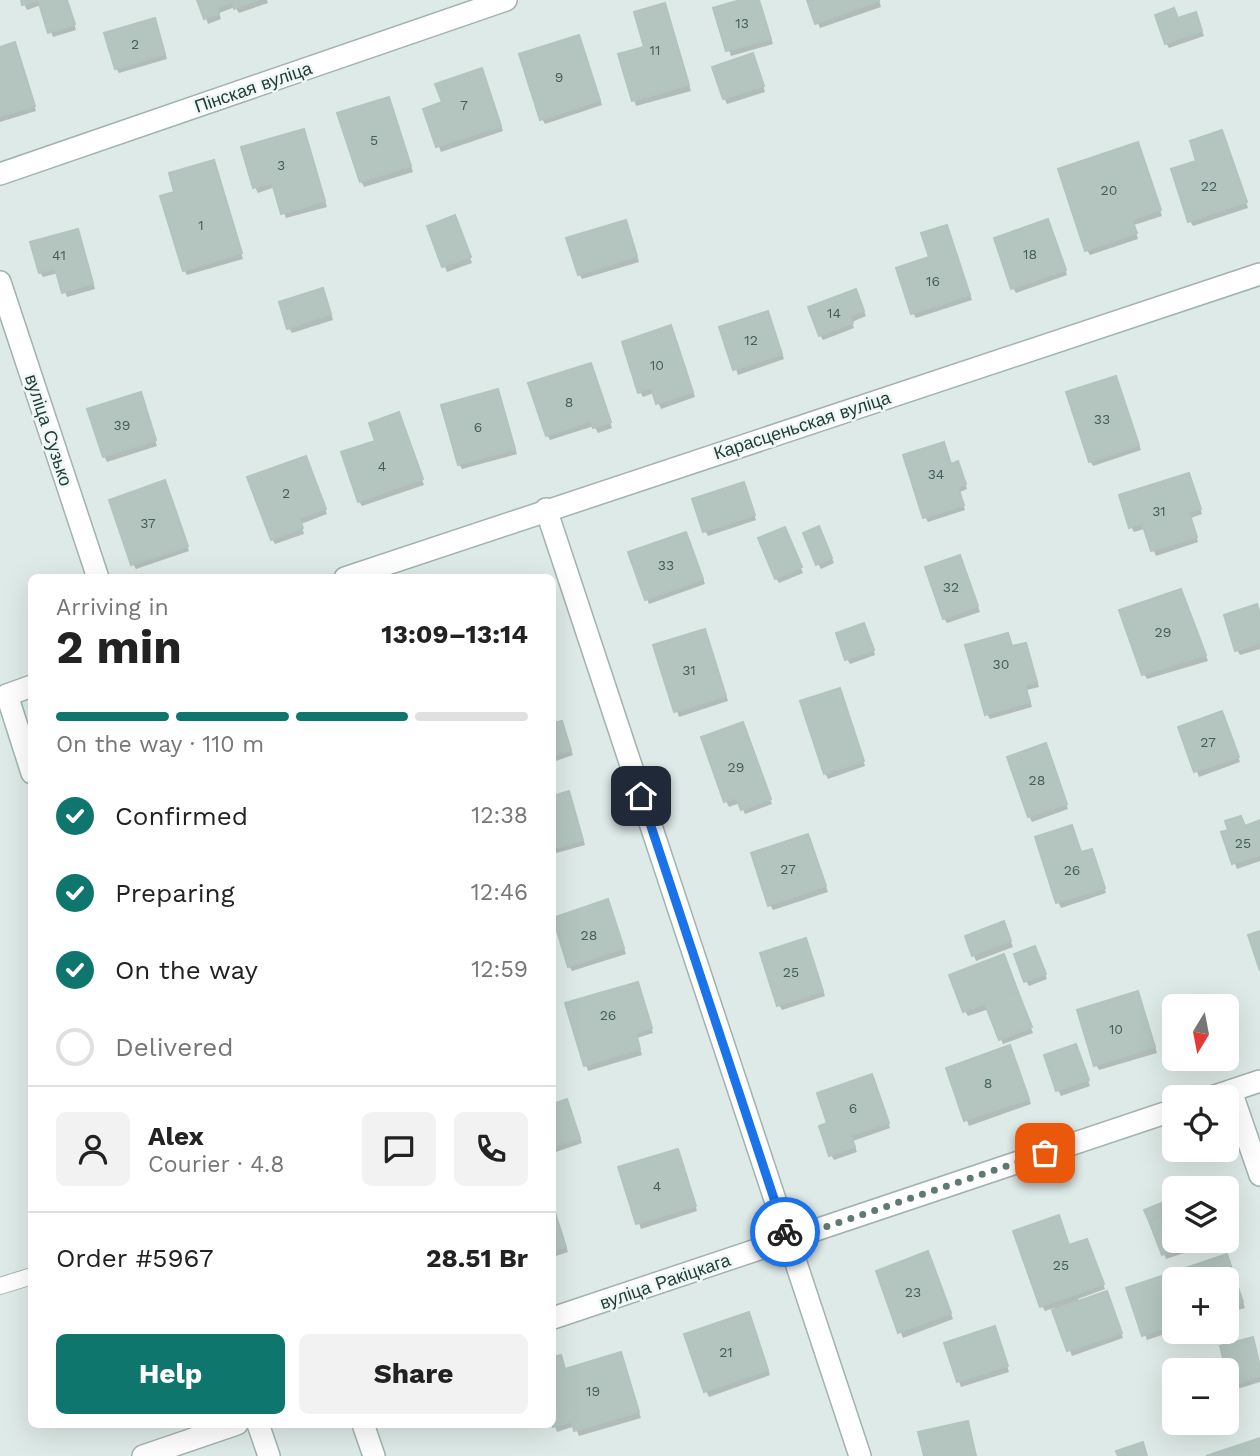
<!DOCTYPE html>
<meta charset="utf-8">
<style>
body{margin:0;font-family:"Work Sans",sans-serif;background:#f2f2f2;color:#222;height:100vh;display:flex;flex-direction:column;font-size:26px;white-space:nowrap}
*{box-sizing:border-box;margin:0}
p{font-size:23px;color:#767676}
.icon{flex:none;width:38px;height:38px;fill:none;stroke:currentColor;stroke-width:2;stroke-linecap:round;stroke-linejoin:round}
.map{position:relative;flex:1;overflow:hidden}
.drawer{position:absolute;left:28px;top:574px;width:528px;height:854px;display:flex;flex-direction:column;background:#fff;border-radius:10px;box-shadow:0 7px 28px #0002}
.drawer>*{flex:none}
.needle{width:46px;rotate:190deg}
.buttons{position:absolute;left:1162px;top:994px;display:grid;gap:14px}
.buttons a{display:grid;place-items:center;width:77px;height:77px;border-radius:10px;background:#fff;box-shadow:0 7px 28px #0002;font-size:35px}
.pin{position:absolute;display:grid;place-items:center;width:60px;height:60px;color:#fff;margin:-30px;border-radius:14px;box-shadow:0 4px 10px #0006}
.courier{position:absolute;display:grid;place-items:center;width:70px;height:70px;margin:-35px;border:5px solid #1a73e8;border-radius:50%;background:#fff;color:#222;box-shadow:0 2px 9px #0007}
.headline em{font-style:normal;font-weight:700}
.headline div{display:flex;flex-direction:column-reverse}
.headline{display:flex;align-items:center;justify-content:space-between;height:119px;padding:0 28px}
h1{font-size:46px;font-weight:700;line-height:52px}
.bar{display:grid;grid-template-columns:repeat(4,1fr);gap:10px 7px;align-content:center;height:84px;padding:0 28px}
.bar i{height:9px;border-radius:5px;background:#e0e0e0}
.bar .active{background:#0f766e}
.bar p{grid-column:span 4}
.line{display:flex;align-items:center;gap:18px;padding:0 28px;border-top:2px solid #e0e0e0}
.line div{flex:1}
.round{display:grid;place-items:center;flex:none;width:74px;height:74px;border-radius:10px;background:#f2f2f2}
ol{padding:0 28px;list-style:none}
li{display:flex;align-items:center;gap:21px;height:77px}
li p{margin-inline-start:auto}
li .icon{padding:7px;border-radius:50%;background:#0f766e;color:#fff;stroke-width:4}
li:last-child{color:#767676}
li i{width:38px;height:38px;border:4px solid #e0e0e0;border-radius:50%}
.button{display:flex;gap:14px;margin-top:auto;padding:14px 28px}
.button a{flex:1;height:80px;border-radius:10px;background:#0f766e;color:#fff;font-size:28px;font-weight:700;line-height:80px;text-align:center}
.button a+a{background:#f2f2f2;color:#222}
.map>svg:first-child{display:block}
</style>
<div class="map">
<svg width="1260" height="1456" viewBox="0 0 1260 1456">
<rect width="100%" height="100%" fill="#deeae7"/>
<g fill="#0003">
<polygon points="22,0 67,0 76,30 53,37 41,5 27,10"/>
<polygon points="199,0 267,0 268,3 239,13 235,7 219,13 221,19 208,24"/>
<polygon points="746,0 759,0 773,44 731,56 716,9"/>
<polygon points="809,0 879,0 881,7 820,28"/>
<polygon points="665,5 691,91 636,106 621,55 646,48"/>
<polygon points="1178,20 1198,20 1204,36 1169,48 1166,43"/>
<polygon points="157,25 167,59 119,73 116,68"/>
<polygon points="581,42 602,105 545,124 542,119"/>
<polygon points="0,49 17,50 36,111 0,122"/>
<polygon points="755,60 765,92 727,104 724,98"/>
<polygon points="484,75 503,131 441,152 426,110 444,103"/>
<polygon points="388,99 413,172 364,187 361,181"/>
<polygon points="303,131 327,207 286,218 275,187 258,193 255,187"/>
<polygon points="1225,137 1248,208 1193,226 1190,221 1199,162"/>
<polygon points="1140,150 1162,216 1134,225 1138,239 1090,255 1087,250"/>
<polygon points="216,167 243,259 187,275 184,270 177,193"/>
<polygon points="457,222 472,263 447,272 429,227"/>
<polygon points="628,227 639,262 582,279 579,274"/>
<polygon points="1051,227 1067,275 1016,293 1013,288"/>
<polygon points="949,232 972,300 916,318 913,313 931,258"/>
<polygon points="80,236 95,289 67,297 58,273 43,277 40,272"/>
<polygon points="325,295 333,320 292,333 289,328"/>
<polygon points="858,296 866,316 852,322 854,328 823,340 820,335"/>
<polygon points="770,318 784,359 738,375 721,328"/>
<polygon points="674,333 695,397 661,409 654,393 643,397 640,392"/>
<polygon points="593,370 612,428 598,433 594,426 550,440 547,435"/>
<polygon points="1115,378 1141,450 1093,466 1090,461"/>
<polygon points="497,391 517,454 462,469 459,464"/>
<polygon points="143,400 157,446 107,462 104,456"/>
<polygon points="402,420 424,485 362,506 359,501 378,442"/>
<polygon points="308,463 327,514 301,524 304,534 275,544 272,539"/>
<polygon points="951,466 961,469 967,489 960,492 965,510 928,522 925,517"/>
<polygon points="1191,481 1202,514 1191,518 1198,542 1156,556 1144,529 1134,532 1131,527"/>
<polygon points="167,488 189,551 136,569 133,564"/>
<polygon points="746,490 756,520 708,536 705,531"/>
<polygon points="787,534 803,573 779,583 776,578"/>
<polygon points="821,534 834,563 821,569 818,564"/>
<polygon points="689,539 705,584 649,604 647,599"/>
<polygon points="962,562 980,612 947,623 944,618"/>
<polygon points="1184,596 1208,661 1147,679 1144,674"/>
<polygon points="1260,615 1260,649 1240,655 1237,650"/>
<polygon points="867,630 875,655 850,664 847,659"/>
<polygon points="1007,635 1012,648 1028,650 1039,687 1027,690 1032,707 990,719 987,714"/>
<polygon points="707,636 728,701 679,717 655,646"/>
<polygon points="842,695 865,766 828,779 825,773"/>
<polygon points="1222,713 1240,762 1199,777 1180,728"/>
<polygon points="561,723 573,755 553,762 553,725"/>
<polygon points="745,729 772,804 745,814 740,803 729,807 726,801"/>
<polygon points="1048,751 1068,809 1032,822 1029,816"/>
<polygon points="553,797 571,798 585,845 553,854"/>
<polygon points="1260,822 1260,861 1237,869 1223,833"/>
<polygon points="808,836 828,892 773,910 770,905"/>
<polygon points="1091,851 1106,893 1061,908 1058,902 1081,854"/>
<polygon points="610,907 626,954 572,971 569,966"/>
<polygon points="1006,929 1013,947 976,961 967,937"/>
<polygon points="808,946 825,996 782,1010 779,1005"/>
<polygon points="1037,953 1047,979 1029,986 1026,981"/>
<polygon points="1006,962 1033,1033 1003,1044 989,1009 968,1016 965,1011"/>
<polygon points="640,989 653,1033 637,1038 642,1055 588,1071 567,1005"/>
<polygon points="1140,998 1157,1053 1099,1070 1096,1065"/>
<polygon points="1079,1052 1090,1086 1061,1096 1058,1090"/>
<polygon points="1013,1053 1031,1104 969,1126 948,1069"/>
<polygon points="874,1081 890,1128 853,1141 857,1152 834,1160 831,1155"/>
<polygon points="553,1106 569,1106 582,1143 553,1153"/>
<polygon points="680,1156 697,1211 641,1229 620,1168"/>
<polygon points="1174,1200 1174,1241 1194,1241 1180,1246 1184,1253 1166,1259 1147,1211"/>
<polygon points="553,1206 568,1252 553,1257"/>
<polygon points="1090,1246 1105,1289 1078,1299 1079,1302 1109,1298 1123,1338 1072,1356 1054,1308 1045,1311 1042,1306 1070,1247"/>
<polygon points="930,1259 953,1319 903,1338 878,1272"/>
<polygon points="1229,1262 1245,1308 1227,1313 1227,1279 1174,1279 1174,1331 1147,1340 1128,1289"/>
<polygon points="751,1319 770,1375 709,1397 706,1391"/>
<polygon points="997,1334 1009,1372 961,1387 946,1344"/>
<polygon points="1255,1345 1260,1365 1260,1382 1234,1390 1231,1385"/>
<polygon points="620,1354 641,1418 579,1436 575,1426 557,1432 553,1421 553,1359 560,1357 566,1371"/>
</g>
<g fill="#b4c5c0" stroke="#b1c4be" stroke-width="2">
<polygon points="21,0 38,0 38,1 22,5"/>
<polygon points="67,0 75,24 48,33 38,0"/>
<polygon points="197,0 258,0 234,9 232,2 217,8 219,14 204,19"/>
<polygon points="740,0 759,0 771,39 726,51 713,8"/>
<polygon points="807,0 879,0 879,1 815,24"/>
<polygon points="665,3 689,85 632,101 618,54 644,47 634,12"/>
<polygon points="1174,8 1178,18 1196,12 1202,31 1165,44 1155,15"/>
<polygon points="155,18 165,54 115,69 104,33"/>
<polygon points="579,35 600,100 540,120 519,54"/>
<polygon points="15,42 35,106 0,116 0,47"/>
<polygon points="753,53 764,86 723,99 712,67"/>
<polygon points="482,68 501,126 436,147 423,109 442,102 435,84"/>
<polygon points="389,97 411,166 360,182 337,113"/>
<polygon points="304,129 325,201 281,214 272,183 253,188 241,147"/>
<polygon points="1222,130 1247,202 1188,222 1171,169 1196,161 1190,141"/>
<polygon points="1138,142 1161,210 1132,220 1137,233 1085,251 1058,169"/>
<polygon points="214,160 242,253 183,271 160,196 174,192 169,173"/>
<polygon points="455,215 471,257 442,267 427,226"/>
<polygon points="1048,219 1066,270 1011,289 994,238"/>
<polygon points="626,220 637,256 578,275 566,238"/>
<polygon points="947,225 970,295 911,314 896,268 929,257 921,233"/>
<polygon points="78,229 93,283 62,293 55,268 39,273 30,242"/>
<polygon points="323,288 331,314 287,329 279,302"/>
<polygon points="856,289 864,311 850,316 853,323 819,336 808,307"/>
<polygon points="768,311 782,354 733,370 719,327"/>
<polygon points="671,325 693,392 656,404 651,388 638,393 622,342"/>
<polygon points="591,363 611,422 593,428 591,421 546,436 528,383"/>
<polygon points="1116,376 1139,445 1089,462 1066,392"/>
<polygon points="498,389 515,449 458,465 441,405"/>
<polygon points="141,392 156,440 103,457 87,409"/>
<polygon points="399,412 423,479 358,502 341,452 375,441 369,423"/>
<polygon points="944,442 951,464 958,461 966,484 958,487 964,505 923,518 903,455"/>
<polygon points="306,456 326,509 299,518 303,528 271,540 247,477"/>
<polygon points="1189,473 1201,509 1189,512 1197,537 1151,551 1142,523 1129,528 1119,495"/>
<polygon points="165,480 188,546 131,565 109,500"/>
<polygon points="744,482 755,515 703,532 692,499"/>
<polygon points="819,526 832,558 816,565 803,533"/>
<polygon points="785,527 802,567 775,579 758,538"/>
<polygon points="686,532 703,579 645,600 628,552"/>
<polygon points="960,555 978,606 943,619 925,567"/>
<polygon points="1181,589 1206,655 1142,675 1119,610"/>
<polygon points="1257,604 1260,614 1260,643 1235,651 1224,615"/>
<polygon points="864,623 874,650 845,660 836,633"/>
<polygon points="705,629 726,696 674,712 653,645"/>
<polygon points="1008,633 1012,646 1026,643 1037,682 1025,685 1030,702 985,715 965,645"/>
<polygon points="840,688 864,761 824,774 800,701"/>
<polygon points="1222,711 1239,757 1194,772 1178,727"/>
<polygon points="562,721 571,750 553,756 553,723"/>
<polygon points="743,722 771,799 741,810 736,798 724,802 701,737"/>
<polygon points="1046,743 1067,804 1028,817 1007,757"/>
<polygon points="569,791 583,840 553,849 553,796"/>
<polygon points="1241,816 1245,826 1260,820 1260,855 1232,864 1221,832 1228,830 1225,821"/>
<polygon points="1072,825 1081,852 1092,849 1105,888 1056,903 1035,837"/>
<polygon points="808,834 826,886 768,906 751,853"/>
<polygon points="608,899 624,948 568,967 553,918"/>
<polygon points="1004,921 1011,941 972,956 965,936"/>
<polygon points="1260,931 1260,971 1248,935"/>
<polygon points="806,938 823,991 777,1006 760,953"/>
<polygon points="1035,946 1046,974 1024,982 1014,954"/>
<polygon points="1004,954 1018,992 963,1012 949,975"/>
<polygon points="638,982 652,1028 636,1033 640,1049 584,1066 565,1003"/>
<polygon points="1138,991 1155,1047 1094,1066 1077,1010"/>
<polygon points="1018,992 1032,1027 999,1040 985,1004"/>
<polygon points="1076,1044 1089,1080 1056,1091 1044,1055"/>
<polygon points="1010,1045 1029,1099 964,1121 946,1068"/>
<polygon points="872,1074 889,1123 851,1135 855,1147 829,1156 819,1126 827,1123 817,1093"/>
<polygon points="567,1099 580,1138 553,1147 553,1104"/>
<polygon points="678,1149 696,1206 636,1224 618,1167"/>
<polygon points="1174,1198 1174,1211 1149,1221 1144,1210"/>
<polygon points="553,1206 566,1247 553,1251"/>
<polygon points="1174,1211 1174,1241 1179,1241 1182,1247 1162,1255 1149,1221"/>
<polygon points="1059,1215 1069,1245 1087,1239 1104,1284 1040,1307 1013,1231"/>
<polygon points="928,1251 951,1313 898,1333 876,1271"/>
<polygon points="1227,1254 1243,1302 1227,1307 1227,1279 1174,1279 1174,1325 1142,1336 1126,1288"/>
<polygon points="1107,1291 1122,1333 1067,1351 1052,1310"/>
<polygon points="749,1312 768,1370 704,1392 684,1334"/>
<polygon points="995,1326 1008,1366 957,1382 944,1343"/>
<polygon points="1253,1337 1260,1366 1260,1376 1230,1386 1220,1346"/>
<polygon points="621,1352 639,1412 574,1431 572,1422 553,1427 553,1357 561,1355 565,1369"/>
<polygon points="968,1421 976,1456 924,1456 918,1432"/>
<polygon points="1260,1438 1260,1456 1206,1456"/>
<polygon points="1143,1442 1147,1456 1118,1456 1116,1451"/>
</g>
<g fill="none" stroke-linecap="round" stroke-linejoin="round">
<g stroke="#a1b2af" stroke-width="18">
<polyline id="lane" points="0,1286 32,1276"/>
</g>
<g stroke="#a1b2af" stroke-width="24">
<g id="street">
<polyline points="0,174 506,0"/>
<polyline points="0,282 98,578"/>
<polyline points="546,509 860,1456"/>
<polyline points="345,578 1260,274"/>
<polyline points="7,695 32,686"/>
<polyline points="1231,1091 1260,1175"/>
<polyline points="1212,1097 1260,1081"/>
<polyline points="553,1318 1174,1110"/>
<polyline points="363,1424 374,1456"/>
<polyline points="143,1456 237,1424"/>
</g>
</g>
<g stroke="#9db6b0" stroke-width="24">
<g id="secondary">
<polyline points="7,695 32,773"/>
<polyline points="258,1424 269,1456"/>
</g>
</g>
<use href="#lane" stroke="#fff" stroke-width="16"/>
<use href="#street" stroke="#fff" stroke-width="21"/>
<use href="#secondary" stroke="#fff" stroke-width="21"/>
</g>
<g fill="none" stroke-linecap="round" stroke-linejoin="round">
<polyline stroke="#627875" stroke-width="7" stroke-dasharray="0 12.6" points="785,1232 787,1240 1045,1153"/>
<polyline stroke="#1a73e8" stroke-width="9" points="641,796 785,1232"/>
</g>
<g text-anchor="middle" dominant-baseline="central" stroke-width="5" stroke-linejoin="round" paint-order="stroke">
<g font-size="14" fill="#445e59">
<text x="742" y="23">13</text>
<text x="135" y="44">2</text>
<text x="655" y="50">11</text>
<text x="559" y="77">9</text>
<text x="464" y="105">7</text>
<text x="374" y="140">5</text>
<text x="281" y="165">3</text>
<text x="1209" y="186">22</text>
<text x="1109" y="190">20</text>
<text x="201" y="225">1</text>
<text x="1030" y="254">18</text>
<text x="59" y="255">41</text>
<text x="933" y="281">16</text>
<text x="834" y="313">14</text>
<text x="751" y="340">12</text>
<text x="657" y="365">10</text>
<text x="569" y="402">8</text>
<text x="1102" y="419">33</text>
<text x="122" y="425">39</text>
<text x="478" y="427">6</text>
<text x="382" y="466">4</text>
<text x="936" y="474">34</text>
<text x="286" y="493">2</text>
<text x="1159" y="511">31</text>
<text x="148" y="523">37</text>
<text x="666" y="565">33</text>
<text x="951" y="587">32</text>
<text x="1163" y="632">29</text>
<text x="1001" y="664">30</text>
<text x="689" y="670">31</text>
<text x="1208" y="742">27</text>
<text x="736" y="767">29</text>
<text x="1037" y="780">28</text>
<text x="1243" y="843">25</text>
<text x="788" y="869">27</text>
<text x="1072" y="870">26</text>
<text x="589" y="935">28</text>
<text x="791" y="972">25</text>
<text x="608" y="1015">26</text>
<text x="1116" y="1029">10</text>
<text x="988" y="1083">8</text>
<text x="853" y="1108">6</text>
<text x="657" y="1186">4</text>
<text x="1061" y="1265">25</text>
<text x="913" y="1292">23</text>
<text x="726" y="1352">21</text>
<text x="593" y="1391">19</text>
</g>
<g font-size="18" fill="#1f3b37" stroke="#eff7f4">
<text transform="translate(253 87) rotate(-19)">Пінская вуліца</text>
<text transform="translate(802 425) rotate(-18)">Карасценьская вуліца</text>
<text transform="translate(49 430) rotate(72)">вуліца Сузько</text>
<text transform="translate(665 1281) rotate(-19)">вуліца Ракіцкага</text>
</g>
</g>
</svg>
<div class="buttons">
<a><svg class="needle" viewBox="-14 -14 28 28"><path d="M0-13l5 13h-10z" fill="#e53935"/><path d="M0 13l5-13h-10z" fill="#767676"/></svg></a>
<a><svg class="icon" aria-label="locate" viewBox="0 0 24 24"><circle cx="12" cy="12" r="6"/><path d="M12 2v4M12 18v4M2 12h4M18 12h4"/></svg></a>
<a><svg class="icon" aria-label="layers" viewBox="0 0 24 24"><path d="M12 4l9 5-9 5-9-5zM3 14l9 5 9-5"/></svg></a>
<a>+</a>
<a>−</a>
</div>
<div class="pin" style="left:1045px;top:1153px;background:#ea580c"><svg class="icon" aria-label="bag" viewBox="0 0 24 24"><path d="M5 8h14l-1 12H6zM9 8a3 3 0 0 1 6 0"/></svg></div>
<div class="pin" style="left:641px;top:796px;background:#1f2937"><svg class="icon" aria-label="home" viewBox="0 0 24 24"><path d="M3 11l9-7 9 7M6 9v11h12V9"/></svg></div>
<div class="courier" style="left:785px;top:1232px"><svg class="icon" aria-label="bike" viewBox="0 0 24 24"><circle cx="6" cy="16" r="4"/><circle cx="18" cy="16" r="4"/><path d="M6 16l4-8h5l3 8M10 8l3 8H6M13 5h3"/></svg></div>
<section class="drawer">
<div class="headline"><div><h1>2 min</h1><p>Arriving in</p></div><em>13:09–13:14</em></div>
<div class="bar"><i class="active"></i><i class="active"></i><i class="active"></i><i></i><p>On the way · 110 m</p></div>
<ol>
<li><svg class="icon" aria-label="check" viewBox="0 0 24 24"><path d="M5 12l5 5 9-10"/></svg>Confirmed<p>12:38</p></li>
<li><svg class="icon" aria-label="check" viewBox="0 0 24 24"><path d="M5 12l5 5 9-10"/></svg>Preparing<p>12:46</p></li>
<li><svg class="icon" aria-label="check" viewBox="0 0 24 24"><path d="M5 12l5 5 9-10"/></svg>On the way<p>12:59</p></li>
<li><i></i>Delivered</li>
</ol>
<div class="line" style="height:126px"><a class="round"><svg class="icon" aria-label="person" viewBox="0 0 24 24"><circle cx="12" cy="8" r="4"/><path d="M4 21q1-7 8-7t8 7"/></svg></a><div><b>Alex</b><p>Courier · 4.8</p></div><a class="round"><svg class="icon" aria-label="chat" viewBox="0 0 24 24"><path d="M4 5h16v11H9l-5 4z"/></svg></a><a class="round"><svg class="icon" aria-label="phone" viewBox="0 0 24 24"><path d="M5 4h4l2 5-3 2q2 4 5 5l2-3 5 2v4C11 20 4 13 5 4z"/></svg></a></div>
<div class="line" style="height:91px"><div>Order #5967</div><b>28.51 Br</b></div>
<div class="button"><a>Help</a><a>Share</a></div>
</section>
</div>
